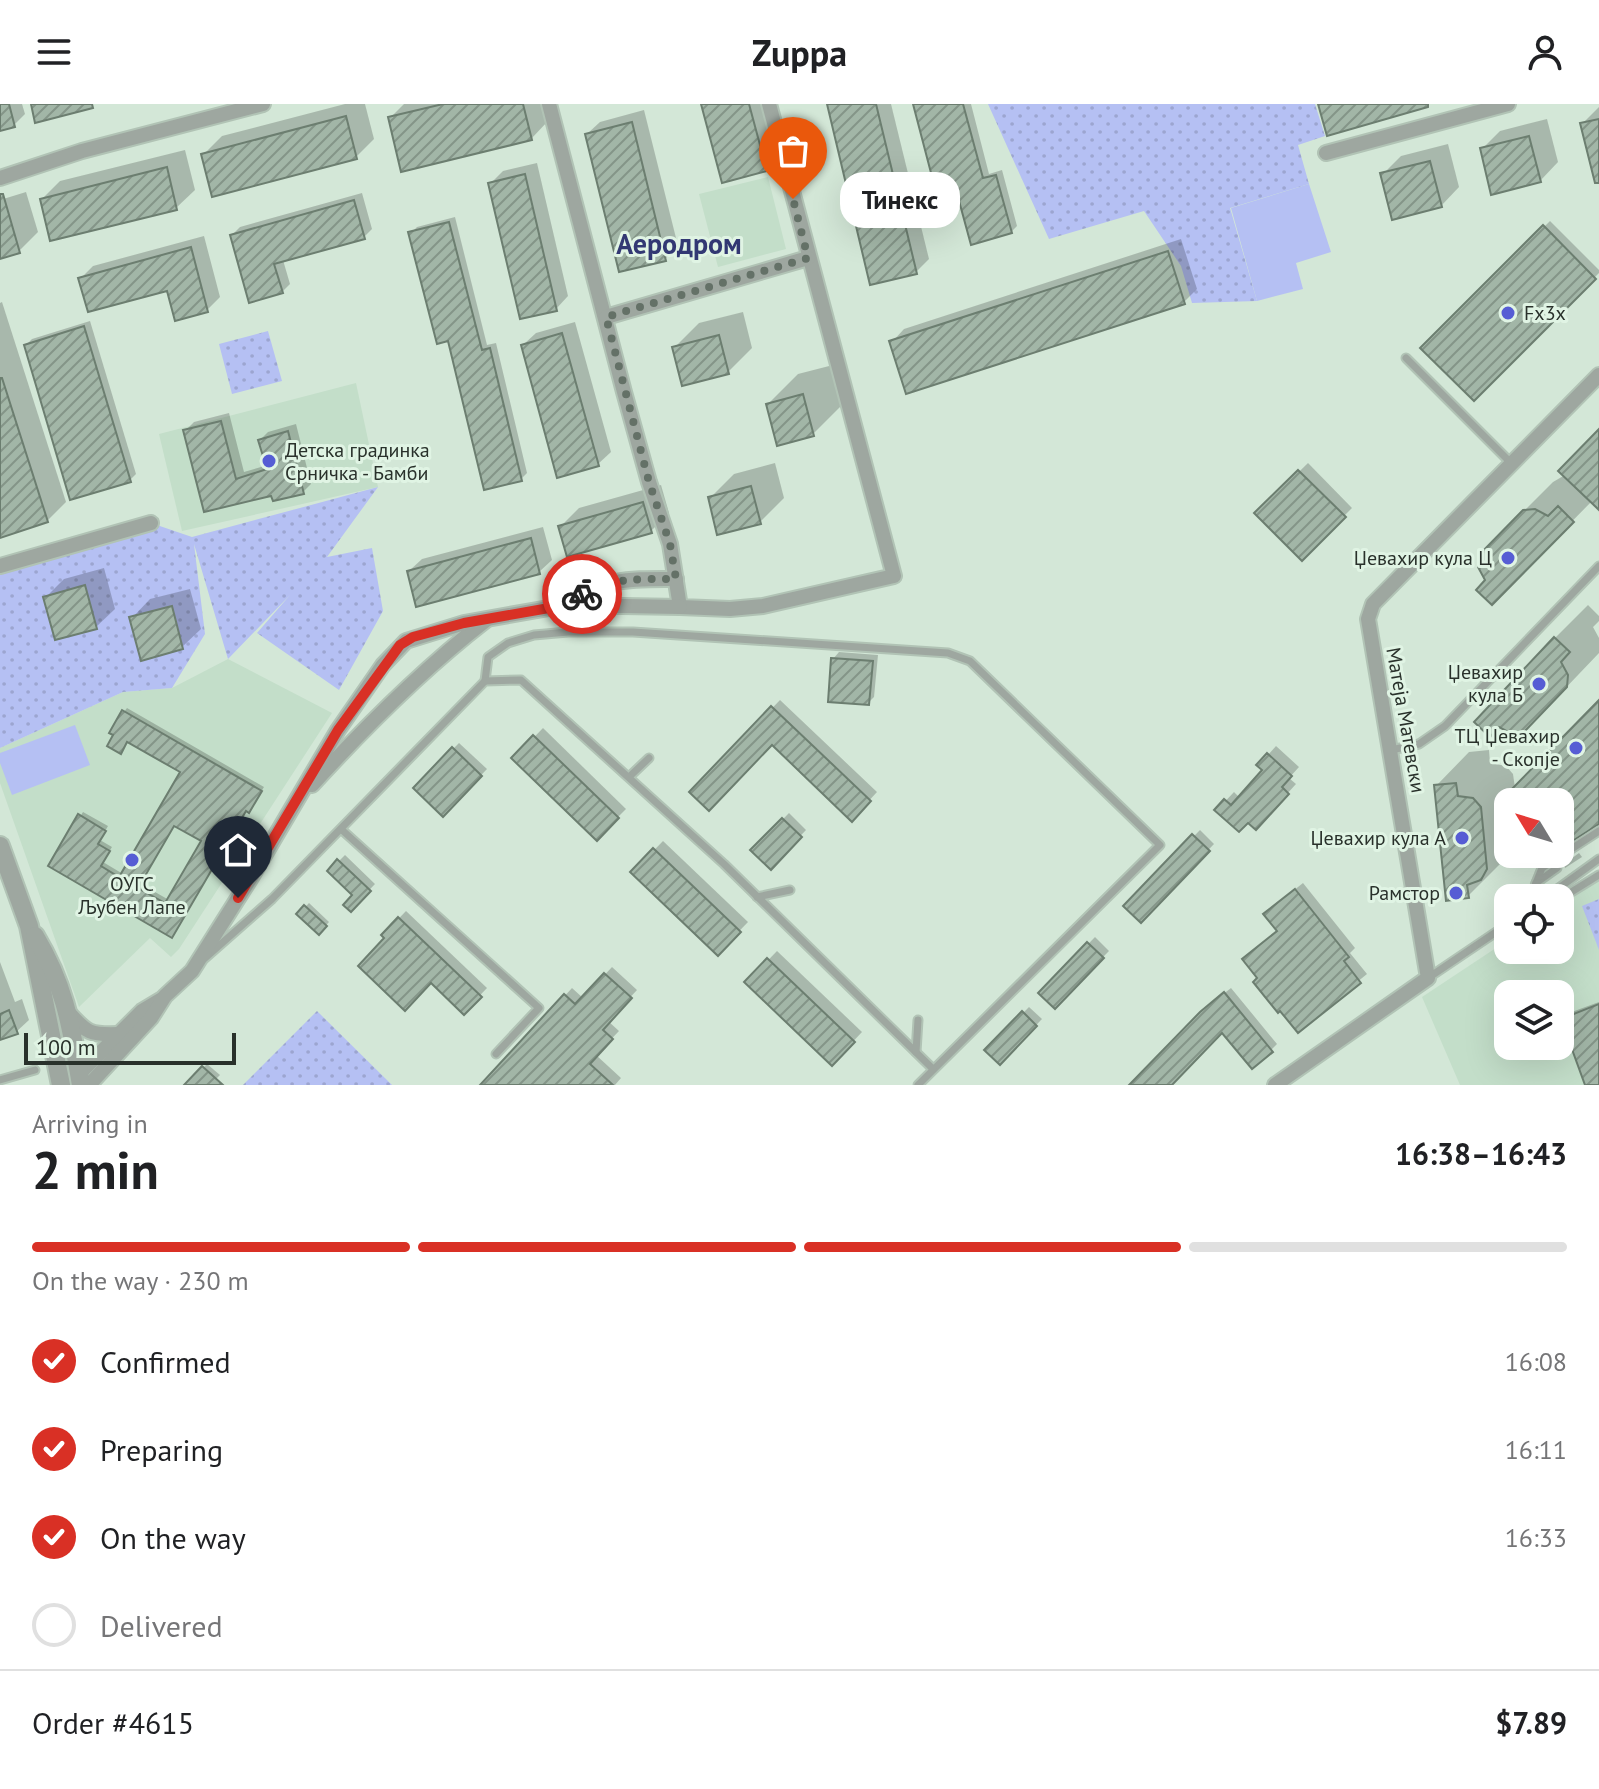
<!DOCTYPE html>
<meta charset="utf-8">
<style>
body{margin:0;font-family:"PT Sans",sans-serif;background:#f2f2f2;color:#202124;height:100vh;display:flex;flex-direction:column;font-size:30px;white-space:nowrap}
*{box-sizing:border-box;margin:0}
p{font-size:26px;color:#757577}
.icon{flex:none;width:44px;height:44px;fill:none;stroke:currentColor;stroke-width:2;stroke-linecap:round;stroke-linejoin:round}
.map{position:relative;height:981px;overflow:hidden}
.sheet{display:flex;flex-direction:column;background:#fff;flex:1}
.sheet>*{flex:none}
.needle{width:52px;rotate:308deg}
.controls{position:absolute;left:1494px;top:684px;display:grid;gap:16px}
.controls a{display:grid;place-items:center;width:80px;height:80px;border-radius:16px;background:#fff;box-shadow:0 8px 32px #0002;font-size:40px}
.scale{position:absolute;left:24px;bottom:20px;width:212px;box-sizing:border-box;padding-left:8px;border:4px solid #29312b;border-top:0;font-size:22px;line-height:28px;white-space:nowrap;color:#29312b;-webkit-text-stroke:6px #e0f4e4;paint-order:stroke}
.pin{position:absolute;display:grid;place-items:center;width:68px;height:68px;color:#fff;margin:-82px -34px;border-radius:50% 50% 50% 0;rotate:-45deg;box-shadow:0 0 8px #0007}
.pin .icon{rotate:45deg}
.courier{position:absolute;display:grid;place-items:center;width:80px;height:80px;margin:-40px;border:6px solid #d93025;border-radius:50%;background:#fff;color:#222;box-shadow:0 2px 10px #0007}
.bubble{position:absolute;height:56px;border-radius:24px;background:#fff;box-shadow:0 8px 32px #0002;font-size:26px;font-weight:600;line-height:56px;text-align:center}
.overview em{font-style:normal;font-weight:600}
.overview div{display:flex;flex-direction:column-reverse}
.overview{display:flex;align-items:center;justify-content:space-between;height:136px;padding:0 32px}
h1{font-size:52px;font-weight:600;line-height:60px}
.bar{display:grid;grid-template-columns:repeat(4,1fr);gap:12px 8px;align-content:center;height:96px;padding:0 32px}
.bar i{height:10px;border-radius:6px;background:#e0e0e0}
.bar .on{background:#d93025}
.bar p{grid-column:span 4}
.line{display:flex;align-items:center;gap:20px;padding:0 32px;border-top:2px solid #e0e0e0}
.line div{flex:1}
ol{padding:0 32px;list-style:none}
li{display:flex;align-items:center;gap:24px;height:88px}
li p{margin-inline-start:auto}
li .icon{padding:8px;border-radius:50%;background:#d93025;color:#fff;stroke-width:4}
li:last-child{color:#757577}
li i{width:44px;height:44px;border:4px solid #e0e0e0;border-radius:50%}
header{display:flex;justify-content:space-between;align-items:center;height:104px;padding:0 32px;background:#fff;font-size:36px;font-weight:600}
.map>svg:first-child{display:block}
</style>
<header><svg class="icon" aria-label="menu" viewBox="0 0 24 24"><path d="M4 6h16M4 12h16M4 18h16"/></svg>Zuppa<svg class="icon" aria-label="person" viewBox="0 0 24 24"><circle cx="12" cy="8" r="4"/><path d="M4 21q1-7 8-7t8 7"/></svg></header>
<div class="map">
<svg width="1599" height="981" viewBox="0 0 1599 981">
<defs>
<pattern id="green-dots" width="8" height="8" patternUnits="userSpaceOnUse" patternTransform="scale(2)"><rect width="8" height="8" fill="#b5c0f3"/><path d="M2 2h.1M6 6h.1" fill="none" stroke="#9ca5d0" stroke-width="1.8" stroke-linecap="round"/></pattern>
<pattern id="building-hatch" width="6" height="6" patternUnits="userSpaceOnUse" patternTransform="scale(2)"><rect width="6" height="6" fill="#a2b6a7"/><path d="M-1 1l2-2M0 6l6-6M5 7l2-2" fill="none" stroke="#849588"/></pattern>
</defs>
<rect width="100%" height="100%" fill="#d3e7d7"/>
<g fill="#c3dec9" fill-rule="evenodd">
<polygon points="768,73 786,145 718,163 699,90"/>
<polygon points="356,279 378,383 182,427 159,330"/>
<polygon points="228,555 332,609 179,845 171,853 150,834 79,903 0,679 0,644 123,588 172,584"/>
<path d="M1599 776V981H1460L1422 893 1508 836V846H1560V802ZM1508 890H1560V942H1508Z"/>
</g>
<g fill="url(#green-dots)">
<polygon points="988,0 1315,0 1325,32 1298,41 1309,80 1230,104 1257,197 1192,199 1181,162 1144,107 1049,135"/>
<polygon points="268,227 282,277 232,290 219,240"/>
<polygon points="378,383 327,453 372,444 383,507 339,586 257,529 290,491 228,555 194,440 205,530 172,584 123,588 0,644 0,462 151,419 192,433"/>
<polygon points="1599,795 1599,846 1582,802"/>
<polygon points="317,907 392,981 243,981"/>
</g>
<g fill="#b5c0f3">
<polygon points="1309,80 1331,148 1296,159 1303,185 1257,197 1231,104"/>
<polygon points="75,621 90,661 12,691 0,659 0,649"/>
</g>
<g fill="#0003" fill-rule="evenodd">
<polygon points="0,0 22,0 25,10 14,21 0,25"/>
<polygon points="345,0 365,0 374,35 356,53 203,51 222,32"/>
<polygon points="404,0 545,0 549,16 531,35 390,14"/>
<polygon points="703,0 765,0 779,52 766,65"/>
<polygon points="829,0 891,0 929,155 916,168"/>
<polygon points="915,0 971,0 989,70 1002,66 1017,122 1011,128 956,80"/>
<polygon points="1599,3 1599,62 1582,20"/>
<polygon points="644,6 678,142 665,155 587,30 600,18"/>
<polygon points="1547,15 1558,58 1540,77 1482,45 1500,27"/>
<polygon points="1448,40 1459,83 1441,102 1383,70 1401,52"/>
<polygon points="185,46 195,86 176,104 42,95 60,77"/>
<polygon points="537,59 568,192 556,205 490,80 503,67"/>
<polygon points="26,88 38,128 19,147 0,153 0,96"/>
<polygon points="362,89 372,125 364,133 283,156 290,180 282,188 232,131 240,123"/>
<polygon points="455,113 487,241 496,239 527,369 521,375 449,235 411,129 417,123"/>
<polygon points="1550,117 1599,166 1599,169 1474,295 1423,244"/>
<polygon points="204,132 220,193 207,206 168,185 80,175 93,162"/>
<polygon points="1181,135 1197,185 1184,198 892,238 904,225"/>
<polygon points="2,198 66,398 47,417 0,432 0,199"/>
<polygon points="743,208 752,244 728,268 675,243 699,219"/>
<polygon points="90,217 136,370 130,376 26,241 32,235"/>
<polygon points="575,218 611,348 598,360 523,241 536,229"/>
<polygon points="833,261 843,300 813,330 768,300 798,270"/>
<polygon points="229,309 244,368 268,361 260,336 268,328 296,320 311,380 303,388 273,390 205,406 185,327 194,318"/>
<polygon points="1599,327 1599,404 1592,397 1492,499 1488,476 1519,412 1553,378 1565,371"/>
<polygon points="775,359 784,394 760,418 710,394 734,370"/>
<polygon points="1308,359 1352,404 1302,454 1257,409"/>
<polygon points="661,381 669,409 651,427 560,423 579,404"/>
<polygon points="543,423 552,456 539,468 409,467 422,455"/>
<polygon points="104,464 115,505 96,523 46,493 64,475"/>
<polygon points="190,485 201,525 182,543 132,514 150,495"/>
<polygon points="1588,501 1599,512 1599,517 1593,523 1599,534 1599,549 1557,593 1555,534"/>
<polygon points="839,548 878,551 874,593 868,599 833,555"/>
<polygon points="780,596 877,688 852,715 772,639 692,688"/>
<polygon points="1599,599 1599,716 1560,742 1560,698 1508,698 1508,746 1500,754 1501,759 1468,792 1436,682 1469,648 1489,646 1490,659 1506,662 1513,670 1515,684"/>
<path d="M127 604 264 683 252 703 249 707 246 705 175 828 51 761 83 708 108 722 100 736 112 743 103 758 123 770 183 668 128 636 124 643V608ZM175 720 203 737 169 796 141 780Z"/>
<polygon points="543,624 626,705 597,734 514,654"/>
<polygon points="459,639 487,665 443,711 415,684"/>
<polygon points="1276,642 1299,663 1289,674 1296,680 1264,715 1248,716 1217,706 1234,688 1240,694 1265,666 1259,661"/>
<polygon points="789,709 806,726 771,763 753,746"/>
<polygon points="1200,726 1214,740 1141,816 1126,802"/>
<polygon points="663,737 748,818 718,849 633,768"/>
<polygon points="1579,749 1582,753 1565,764 1564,760"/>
<polygon points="1535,750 1548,750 1540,755"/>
<polygon points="345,751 375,780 351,805 355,791 329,767"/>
<polygon points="1303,779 1355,844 1350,849 1367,870 1298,926 1260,874 1279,826 1273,803"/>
<polygon points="309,799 329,818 319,829 299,810"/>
<polygon points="406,807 487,884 464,908 383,831"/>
<polygon points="1095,833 1109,847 1055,902 1041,889"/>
<polygon points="777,847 862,928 832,960 747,878"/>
<polygon points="0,858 15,898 22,895 29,916 16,928 0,934"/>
<polygon points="612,863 637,886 608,917 619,927 596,951 621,974 615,981 483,981 572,884 583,894"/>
<polygon points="1231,884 1277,940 1271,946 1222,926 1169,981 1132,981 1208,902"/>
<polygon points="1599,898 1599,981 1588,981 1563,915 1569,909"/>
<polygon points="1029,903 1042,915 1000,959 987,946"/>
<polygon points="207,960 220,971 210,981 187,981"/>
</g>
<g fill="url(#building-hatch)" stroke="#6c7e70" stroke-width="2" fill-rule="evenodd">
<polygon points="0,0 9,0 15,23 0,27"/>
<polygon points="31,0 92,0 93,4 35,19"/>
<polygon points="443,0 523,0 532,36 401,68 388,13"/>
<polygon points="701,0 749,0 767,67 722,79"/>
<polygon points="827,0 876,0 917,170 870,181"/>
<polygon points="913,0 963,0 983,74 996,71 1012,129 971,141 955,82 936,88"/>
<polygon points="1318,0 1428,0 1428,3 1327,32"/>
<polygon points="346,12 357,55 212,93 201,50"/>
<polygon points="1599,15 1599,79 1595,79 1580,19"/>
<polygon points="632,18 666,157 619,168 585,30"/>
<polygon points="1529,32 1541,78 1491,91 1480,44"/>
<polygon points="1430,57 1442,103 1392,116 1380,69"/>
<polygon points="167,63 177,106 50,137 40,95"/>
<polygon points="525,70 557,207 520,215 488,79"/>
<polygon points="0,90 3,90 20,149 0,155"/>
<polygon points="354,96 365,135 274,160 283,189 249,199 230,131"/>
<polygon points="449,118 482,246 490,244 522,377 484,386 448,237 437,240 408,128"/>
<polygon points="1543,121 1596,175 1474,297 1420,244"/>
<polygon points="191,143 208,208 175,217 167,187 88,208 78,174"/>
<polygon points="1168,147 1185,200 906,290 889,237"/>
<polygon points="84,222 131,378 70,396 24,241"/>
<polygon points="562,229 599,362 557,374 521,241"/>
<polygon points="719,231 729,270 682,282 672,243"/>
<polygon points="0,274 2,274 48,418 0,434"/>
<polygon points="803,290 814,332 777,342 766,300"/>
<polygon points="221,317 236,375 267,365 258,336 288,327 304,390 273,397 271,392 204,408 183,326"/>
<polygon points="1599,325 1599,406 1558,367"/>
<polygon points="1298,366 1346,413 1302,457 1254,409"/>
<polygon points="751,382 761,420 717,431 708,393"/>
<polygon points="643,398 652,429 567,453 558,422"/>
<polygon points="1558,402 1574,418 1492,501 1476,486 1485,476 1478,463 1479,451 1523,406 1535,405 1548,412"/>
<polygon points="531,434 540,470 416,503 407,467"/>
<polygon points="85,481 97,525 55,536 43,493"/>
<polygon points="172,502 183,545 141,557 129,513"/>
<polygon points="1554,533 1570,548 1561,558 1568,571 1567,583 1524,628 1512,630 1499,623 1490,633 1474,618"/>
<polygon points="831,554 873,557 869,601 828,598"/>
<polygon points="1599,596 1599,720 1560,745 1560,698 1514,698 1506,691"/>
<polygon points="771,602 871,697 852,718 772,641 709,707 689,688"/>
<path d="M122 606 262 687 249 709 246 707 172 834 48 762 78 710 106 727 98 740 110 747 101 762 119 773 180 668 127 638 121 650 107 642 113 631 109 629ZM174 722 201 737 165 799 138 784Z"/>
<polygon points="533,631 619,714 597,737 511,654"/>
<polygon points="452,643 482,672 443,713 413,684"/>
<polygon points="1267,649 1292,672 1282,683 1289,690 1256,726 1248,719 1239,728 1214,706 1224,695 1231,701 1262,666 1256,661"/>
<polygon points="1456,679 1458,692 1473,694 1481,703 1487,765 1481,776 1467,781 1469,794 1446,797 1434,681"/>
<polygon points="782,714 802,733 771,766 750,746"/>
<polygon points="1192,730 1210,747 1141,819 1123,802"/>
<polygon points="653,744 741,828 718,852 630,768"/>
<polygon points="337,755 371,787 351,808 343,801 352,791 327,767"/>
<polygon points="1295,785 1349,853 1344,857 1361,879 1298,929 1280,907 1278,909 1253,878 1257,874 1242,855 1277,827 1263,810"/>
<polygon points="304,801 327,822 319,831 296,810"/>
<polygon points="398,813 482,893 464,911 431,879 405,907 358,862 384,834 381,831"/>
<polygon points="1087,838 1104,854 1055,905 1038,889"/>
<polygon points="767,854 855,938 832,962 744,878"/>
<polygon points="604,869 632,894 603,926 613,935 590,960 613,981 480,981 564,890 575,900"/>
<polygon points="1224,888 1273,948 1252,965 1222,929 1172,981 1129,981 1200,908"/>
<polygon points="1599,900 1599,981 1585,981 1561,915"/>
<polygon points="9,906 18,930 0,936 0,910"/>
<polygon points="1022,907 1037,922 1000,961 984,946"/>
<polygon points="202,962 223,981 184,981"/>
</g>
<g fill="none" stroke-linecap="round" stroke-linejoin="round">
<g stroke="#b1c3b5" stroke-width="11">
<g id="service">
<polyline points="1406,254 1511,359"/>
<polyline points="485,577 488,553 508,539 534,531 568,528 633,528 948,549 970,557 1160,741 918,981"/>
<polyline points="1391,646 1419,640 1445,622 1599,462"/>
<polyline points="629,673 649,654"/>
<polyline points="342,726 539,904 496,950"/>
<polyline points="1536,779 1557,764"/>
<polyline points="757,793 790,786"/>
<polyline points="1530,794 1542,764 1599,727"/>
<polyline points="1545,794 1599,755"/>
<polyline points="1560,795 1599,771"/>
<polyline points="205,854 272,795 485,577 521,576 724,760 933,965"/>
<polyline points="1428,874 1508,820"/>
<polyline points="916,948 918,916"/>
<polyline points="0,976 35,966"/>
</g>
</g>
<g stroke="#b1c3b5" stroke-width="18">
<g id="minor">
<polyline points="549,0 624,288 649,378 670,440 680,503 730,505 763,502 894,472 769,0"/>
<polyline points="1326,49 1508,0"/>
<polyline points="0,74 82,47 263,0"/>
<polyline points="606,213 808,154"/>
<polyline points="0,462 151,419"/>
<path d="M566 501C607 473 629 475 676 475"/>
<path d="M312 681C365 623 423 565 485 517"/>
<path d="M69 909C87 929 90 931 118 930"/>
<polyline points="79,970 142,907 162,895"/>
<polyline points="89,981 151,914 165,892 192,867 252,772 338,626 383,561 406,537 464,519 566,501 680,503"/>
<polyline points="1275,981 1428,874 1368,515 1373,500 1599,271"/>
</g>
</g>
<g stroke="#b1c3b5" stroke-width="22">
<g id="tertiary">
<polyline points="0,742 29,822 61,981"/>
<path d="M35 832C66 884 71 923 81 981"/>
</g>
</g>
<use href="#service" stroke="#9ea7a0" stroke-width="7"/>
<use href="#minor" stroke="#9ea7a0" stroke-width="14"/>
<use href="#tertiary" stroke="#9ea7a0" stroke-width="18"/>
</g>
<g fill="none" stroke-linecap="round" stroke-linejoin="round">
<path stroke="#647167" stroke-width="8" stroke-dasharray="0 14.4" d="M582 490C616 473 640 475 676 475L670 440 649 378 606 213 808 154 793 95"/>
<polyline stroke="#d93025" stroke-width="10" points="238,794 338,626 400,541 413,533 464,519 566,501 582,490"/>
</g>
<g fill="#565dd4" stroke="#e0f4e4" stroke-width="3">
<circle cx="1508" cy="209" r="8"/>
<circle cx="269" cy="357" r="8"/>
<circle cx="1508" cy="454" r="8"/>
<circle cx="1539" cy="580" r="8"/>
<circle cx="1576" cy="644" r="8"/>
<circle cx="1462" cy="734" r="8"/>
<circle cx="132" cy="756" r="8"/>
<circle cx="1456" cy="789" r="8"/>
</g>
<g text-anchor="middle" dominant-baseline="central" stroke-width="6" stroke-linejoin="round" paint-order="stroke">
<g font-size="20" fill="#29312b" stroke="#e0f4e4" text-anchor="end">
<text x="1524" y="209" text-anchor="start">Fx3x</text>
<text x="285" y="346" text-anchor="start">Детска градинка<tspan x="285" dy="23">Срничка - Бамби</tspan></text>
<text x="1492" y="454">Џевахир кула Ц</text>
<text x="1523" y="568">Џевахир<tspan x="1523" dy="23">кула Б</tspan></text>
<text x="1560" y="632">ТЦ Џевахир<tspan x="1560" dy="23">- Скопје</tspan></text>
<text x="1446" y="734">Џевахир кула А</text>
<text x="132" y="780" text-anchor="middle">ОУГС<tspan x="132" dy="23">Љубен Лапе</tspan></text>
<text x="1440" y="789">Рамстор</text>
</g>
<g font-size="20" fill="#29312b" stroke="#e0f4e4">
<text transform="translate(1406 616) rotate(80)">Матеја Матевски</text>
</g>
<g font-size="28" font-weight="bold" fill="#323873" stroke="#e0f4e4">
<text x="679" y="139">Аеродром</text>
</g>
</g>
</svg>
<div class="controls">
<a><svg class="needle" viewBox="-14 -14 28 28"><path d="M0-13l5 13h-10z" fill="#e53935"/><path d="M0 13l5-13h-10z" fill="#757577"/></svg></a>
<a><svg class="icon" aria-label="locate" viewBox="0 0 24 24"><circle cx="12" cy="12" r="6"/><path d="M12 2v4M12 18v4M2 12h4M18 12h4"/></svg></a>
<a><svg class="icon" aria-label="layers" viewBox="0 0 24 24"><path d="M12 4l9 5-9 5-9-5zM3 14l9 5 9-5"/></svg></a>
</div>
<div class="scale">100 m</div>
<div class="pin" style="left:793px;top:95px;background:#ea580c"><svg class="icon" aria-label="bag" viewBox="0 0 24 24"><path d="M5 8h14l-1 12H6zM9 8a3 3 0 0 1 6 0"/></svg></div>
<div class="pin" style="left:238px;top:794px;background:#1f2937"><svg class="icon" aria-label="home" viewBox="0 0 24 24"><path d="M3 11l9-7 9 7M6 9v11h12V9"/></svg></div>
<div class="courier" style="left:582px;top:490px"><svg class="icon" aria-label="bike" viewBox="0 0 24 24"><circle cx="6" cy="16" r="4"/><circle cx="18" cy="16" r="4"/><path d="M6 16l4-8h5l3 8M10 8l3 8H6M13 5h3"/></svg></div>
<div class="bubble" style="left:840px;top:68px;width:120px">Тинекс</div>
</div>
<section class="sheet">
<div class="overview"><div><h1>2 min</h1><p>Arriving in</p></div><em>16:38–16:43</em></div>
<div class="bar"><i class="on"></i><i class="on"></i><i class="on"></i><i></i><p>On the way · 230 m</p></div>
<ol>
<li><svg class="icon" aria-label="check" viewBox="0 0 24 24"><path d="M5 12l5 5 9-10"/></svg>Confirmed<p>16:08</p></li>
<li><svg class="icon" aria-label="check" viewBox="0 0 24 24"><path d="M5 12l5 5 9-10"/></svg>Preparing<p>16:11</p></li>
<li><svg class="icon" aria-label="check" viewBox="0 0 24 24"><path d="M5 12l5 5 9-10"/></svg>On the way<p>16:33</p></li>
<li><i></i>Delivered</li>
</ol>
<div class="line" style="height:104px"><div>Order #4615</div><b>$7.89</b></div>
</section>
